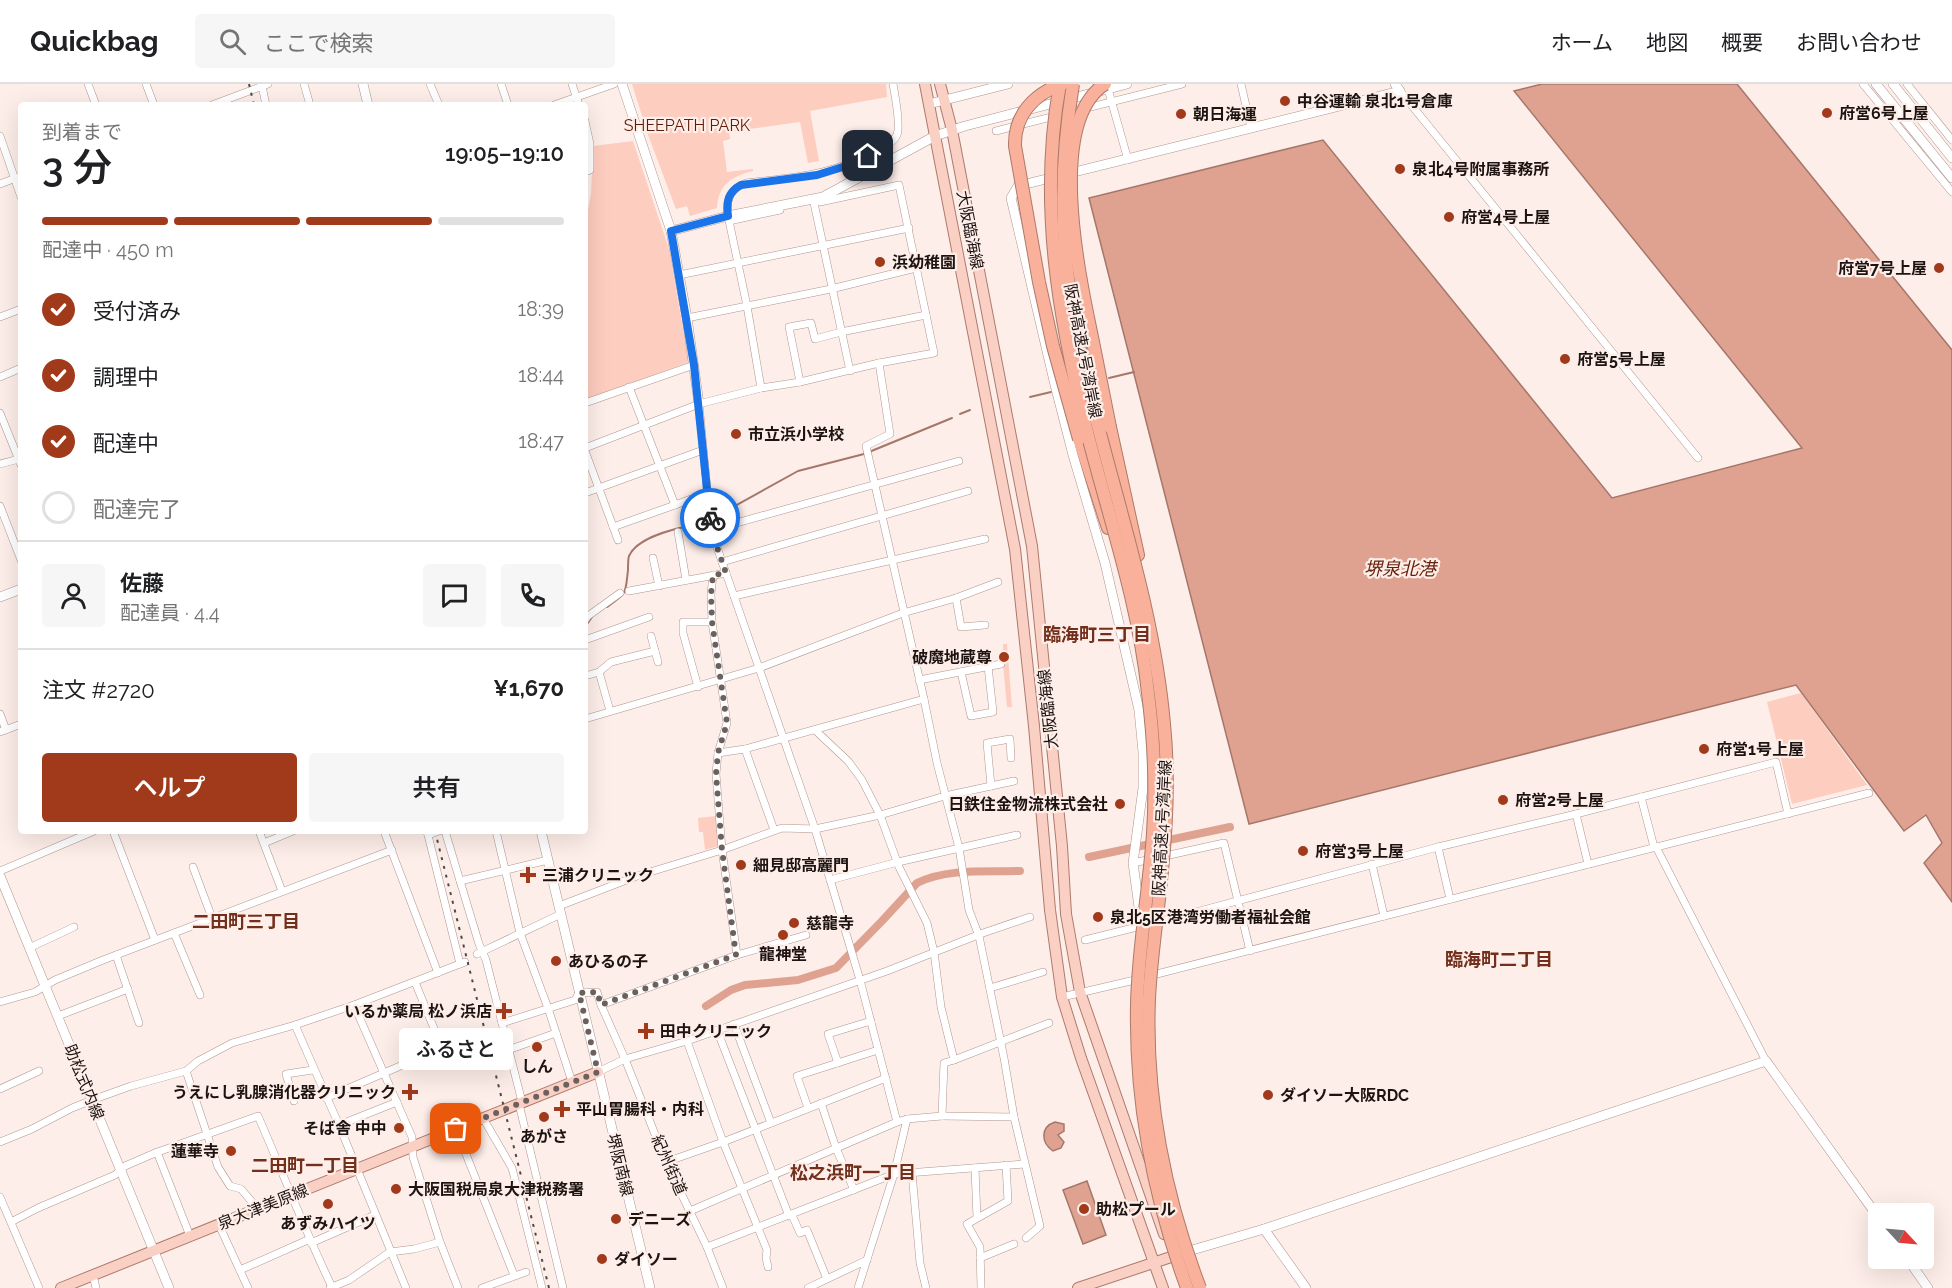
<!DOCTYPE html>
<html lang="ja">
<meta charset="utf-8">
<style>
body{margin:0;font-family:Raleway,"Noto Sans JP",sans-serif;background:#f6f6f6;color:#202124;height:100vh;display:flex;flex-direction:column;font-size:22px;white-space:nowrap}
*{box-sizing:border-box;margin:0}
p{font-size:20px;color:#757577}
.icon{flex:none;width:33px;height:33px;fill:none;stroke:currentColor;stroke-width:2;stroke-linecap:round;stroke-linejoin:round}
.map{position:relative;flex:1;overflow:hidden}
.drawer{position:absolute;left:18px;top:18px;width:570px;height:732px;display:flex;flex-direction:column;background:#fff;border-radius:6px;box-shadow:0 6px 24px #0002}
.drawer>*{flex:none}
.needle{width:39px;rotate:116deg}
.controls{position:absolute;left:1868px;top:1119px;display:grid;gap:12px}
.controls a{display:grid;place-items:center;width:66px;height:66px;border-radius:6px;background:#fff;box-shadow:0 6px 24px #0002;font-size:30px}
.pin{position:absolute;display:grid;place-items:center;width:51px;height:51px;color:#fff;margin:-26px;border-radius:12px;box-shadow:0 3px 9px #0006}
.courier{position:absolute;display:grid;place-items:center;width:60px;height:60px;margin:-30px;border:4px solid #1a73e8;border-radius:50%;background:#fff;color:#222;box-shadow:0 2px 8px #0007}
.bubble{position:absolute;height:42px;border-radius:6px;background:#fff;box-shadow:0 6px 24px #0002;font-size:20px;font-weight:600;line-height:42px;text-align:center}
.head em{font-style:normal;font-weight:600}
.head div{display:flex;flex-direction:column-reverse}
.head{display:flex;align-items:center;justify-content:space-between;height:102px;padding:0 24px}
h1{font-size:39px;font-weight:600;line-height:45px}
.bar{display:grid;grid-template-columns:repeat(4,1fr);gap:9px 6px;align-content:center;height:72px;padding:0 24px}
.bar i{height:8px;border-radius:4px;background:#e0e0e0}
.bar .active{background:#a1391b}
.bar p{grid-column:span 4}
.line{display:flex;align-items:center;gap:15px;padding:0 24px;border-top:2px solid #e0e0e0}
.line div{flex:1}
.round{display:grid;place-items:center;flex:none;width:63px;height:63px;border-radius:6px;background:#f6f6f6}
ol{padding:0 24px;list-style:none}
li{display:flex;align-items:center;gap:18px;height:66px}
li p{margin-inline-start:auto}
li .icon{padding:6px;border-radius:50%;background:#a1391b;color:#fff;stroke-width:4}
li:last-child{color:#757577}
li i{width:33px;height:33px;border:3px solid #e0e0e0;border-radius:50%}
.primary-button{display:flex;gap:12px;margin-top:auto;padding:12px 24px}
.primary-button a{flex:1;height:69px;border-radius:6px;background:#a1391b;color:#fff;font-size:24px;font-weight:600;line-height:69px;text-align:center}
.primary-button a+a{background:#f6f6f6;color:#202124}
header{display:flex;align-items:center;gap:36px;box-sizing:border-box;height:84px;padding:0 30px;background:#fff;border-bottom:2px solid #e0e0e0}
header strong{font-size:28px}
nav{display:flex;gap:33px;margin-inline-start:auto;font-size:21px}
.search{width:420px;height:54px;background:#f6f6f6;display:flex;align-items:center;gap:15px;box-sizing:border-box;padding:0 21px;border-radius:6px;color:#757577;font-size:22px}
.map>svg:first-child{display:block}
</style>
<header>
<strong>Quickbag</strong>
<div class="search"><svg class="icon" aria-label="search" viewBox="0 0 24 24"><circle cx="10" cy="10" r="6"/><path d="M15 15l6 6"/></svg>ここで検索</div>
<nav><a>ホーム</a><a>地図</a><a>概要</a><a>お問い合わせ</a></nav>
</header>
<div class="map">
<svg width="1952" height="1204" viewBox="0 0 1952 1204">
<rect width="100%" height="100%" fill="#feeee9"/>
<g fill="#fdcdbf">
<path d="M632 0H886L887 13 810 27 819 77 808 79 800 38 729 48 730 55 723 57 727 88 753 85V87C732 92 718 101 717 124L690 132 687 122 676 125 648 51Z"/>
<polygon points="633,57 669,165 689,278 585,316 585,141 591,110 593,62"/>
<polygon points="1003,560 1007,560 1012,623 1007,623 1003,580"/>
<polygon points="1801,609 1867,701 1792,720 1767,618"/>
<polygon points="716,732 719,762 705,766 703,748 699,748 698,734"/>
</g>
<g fill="#dfa291" stroke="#a5776b" stroke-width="1.5">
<polygon points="1542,0 1737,0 1952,266 1952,818 1924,779 1942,759 1926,731 1904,747 1796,601 1249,740 1089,114 1323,56 1612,414 1802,364 1514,7"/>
<path d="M1055 1038 1064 1040V1047L1058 1051 1064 1058 1061 1064 1053 1067C1041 1059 1040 1043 1055 1038Z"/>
<polygon points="1087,1097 1106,1151 1083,1160 1063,1106"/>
</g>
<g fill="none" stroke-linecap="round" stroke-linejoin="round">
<g stroke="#a5776b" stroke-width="2">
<polyline points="1109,294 1134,288"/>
<polyline points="1030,313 1051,308"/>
<polyline points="960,330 970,326"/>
<polyline points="869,368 952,334"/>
<polyline points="715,433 798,387 864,370"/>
<path d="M607 523C628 508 625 511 628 486 628 482 628 475 629 472 638 451 686 442 705 439"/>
<polyline points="585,543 592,533"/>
</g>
<g stroke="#dfa291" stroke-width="8">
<polyline points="1089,773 1230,743"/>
<path d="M706 922 731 906 745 901 798 896 836 884 882 837 917 799C947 784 987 788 1020 787"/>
</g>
<g stroke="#b0968f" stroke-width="8">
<g id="street">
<polyline points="88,0 96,21"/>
<polyline points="146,0 154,21"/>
<polyline points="304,0 310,21"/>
<polyline points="430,0 439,21"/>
<polyline points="501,0 508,21"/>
<polyline points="572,0 579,21"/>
<polyline points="1241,0 1251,44"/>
<polyline points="1863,0 1952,108"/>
<polyline points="1907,0 1952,56"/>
<polyline points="262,2 266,21"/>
<polyline points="1108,5 1128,76"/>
<polyline points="1400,7 1698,374"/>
<polyline points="212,21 268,0"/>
<polyline points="554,21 614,0"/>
<polyline points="585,37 590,60 590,86 585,88"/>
<polyline points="996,47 1182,0"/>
<polyline points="0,52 21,113"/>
<polyline points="0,100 21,92"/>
<polyline points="814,119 850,287"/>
<polyline points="729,137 780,126"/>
<polyline points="679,191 909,144"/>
<polyline points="0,233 21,225"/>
<polyline points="687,234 831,205 916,184"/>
<polyline points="879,279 890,350 866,362 924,615 937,679 959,764 969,826 979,852 1004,974 1014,1033 1040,1142 1026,1154"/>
<polyline points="0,293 21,284"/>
<polyline points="800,298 789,243 811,239 815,255 841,248 926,231"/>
<polyline points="629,303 675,421 707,409"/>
<path d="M761 304 747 222 728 132C726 116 729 105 746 99 797 93 833 92 879 65 886 62 894 58 897 51 901 40 895 12 893 0"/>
<polyline points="585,319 694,281"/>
<polyline points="699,320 711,446 815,745 860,896 897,1038"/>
<polyline points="0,329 21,381"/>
<polyline points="585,364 699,320 761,304 800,298 879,279 934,269 899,101 820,118"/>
<polyline points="585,367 618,456"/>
<polyline points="0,380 19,375"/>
<polyline points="585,409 703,366"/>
<polyline points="0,422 21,476"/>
<polyline points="613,443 675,421"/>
<polyline points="711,446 959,377"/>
<polyline points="678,448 686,496"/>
<polyline points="653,474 659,502"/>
<polyline points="722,478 968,407"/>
<polyline points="713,491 711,510 712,538 727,639 718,669 716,690 722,766 737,871"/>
<polyline points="629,507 726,489"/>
<polyline points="734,512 985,455"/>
<polyline points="956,514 961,543 985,541"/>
<polyline points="585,536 588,532 620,509"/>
<polyline points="651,552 658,578"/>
<polyline points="585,556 649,533"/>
<polyline points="599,588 610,627"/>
<polyline points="961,588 971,632 993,628 988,582"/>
<polyline points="585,592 599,588 611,578 655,567"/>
<polyline points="919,596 1001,580"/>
<polyline points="698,603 683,549 683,538 712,538"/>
<polyline points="0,630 6,646"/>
<polyline points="585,635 759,584 903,529 956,514 998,498"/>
<polyline points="0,648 21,640"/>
<polyline points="745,665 774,746"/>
<polyline points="718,669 745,665 924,615"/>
<polyline points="991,702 987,659 1010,655 1011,674"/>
<polyline points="1641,713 1654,763"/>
<polyline points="1576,730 1588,780"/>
<polyline points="113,747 155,856"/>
<polyline points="259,747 282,807"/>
<polyline points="384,747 438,889"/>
<polyline points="427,747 460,880"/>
<polyline points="445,747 479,860 486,876 522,1018"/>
<polyline points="496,747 520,849 548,924 572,998"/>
<polyline points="428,751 439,747"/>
<polyline points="264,759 293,747"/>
<polyline points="1438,763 1450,815"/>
<polyline points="1656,763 1766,977"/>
<polyline points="1133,779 1224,759 1250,867"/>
<polyline points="1372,780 1384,832"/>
<polyline points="193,783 212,834"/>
<polyline points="0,787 94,747"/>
<polyline points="830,796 898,778 1017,751"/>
<polyline points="460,797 548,776"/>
<polyline points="559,822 637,792 722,766 782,744 815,745 880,731 945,712 1014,697"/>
<polyline points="1155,839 1438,763 1576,730 1776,678 1788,730"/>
<polyline points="174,849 200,911"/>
<polyline points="1085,856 1145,841"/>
<polyline points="29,864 74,843"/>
<polyline points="477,870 561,830"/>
<polyline points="116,871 139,939"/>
<polyline points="1149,892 1869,709"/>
<polyline points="990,904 1043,888"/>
<polyline points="1062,913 1139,895"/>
<polyline points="0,918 35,908 55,896 103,876 392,766"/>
<polyline points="354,921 412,1053 413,1073 440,1158 458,1204"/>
<polyline points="601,921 737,871 806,851"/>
<polyline points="58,932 128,905"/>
<polyline points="502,939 575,916 579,909 597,908 601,921 625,975 666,1078 707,1163 723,1204"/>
<polyline points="734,940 771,1039"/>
<polyline points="295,941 339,1041 406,1204"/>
<polyline points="717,946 789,1132"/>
<polyline points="687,957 723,1058 767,1166 766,1174 768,1183"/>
<polyline points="508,966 556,949"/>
<polyline points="954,976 1049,939"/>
<polyline points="838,979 828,950 871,937"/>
<polyline points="186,987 218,1083 230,1102 241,1105 258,1125"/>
<polyline points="598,988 625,975 687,957 887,887 983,849 1030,833"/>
<polyline points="0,1005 39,987"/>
<polyline points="326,1014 442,964 415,898"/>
<polyline points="294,1017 286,990 313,986"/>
<polyline points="821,1019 836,1064 854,1106"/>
<polyline points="519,1020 563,1204"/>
<polyline points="808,1024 797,992 878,966"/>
<polyline points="942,1032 1014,1033"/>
<polyline points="483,1034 512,1084 542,1204"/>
<polyline points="339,1041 397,1018"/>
<polyline points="456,1045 514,1191"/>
<polyline points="0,1058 32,1045 72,1024 92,1016 131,1002 186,987 198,977 232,959 295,941 354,921 465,878"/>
<polyline points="157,1068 190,1152"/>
<polyline points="666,1078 723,1058 886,994"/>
<polyline points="975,1084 977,1134"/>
<polyline points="912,1089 920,1179 926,1204"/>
<polyline points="0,1113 39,1204"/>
<polyline points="690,1127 897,1038 907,1035 942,1032 944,979 954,976 941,923 934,868 927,839 899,783 880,731 862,696 848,677 815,646"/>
<polyline points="792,1131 800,1149 807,1146 827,1195"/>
<path d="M11 1138 38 1124 115 1091 125 1082 155 1069 258 1032C283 1089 305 1147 332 1203"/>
<polyline points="219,1141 248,1204"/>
<polyline points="311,1159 375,1131"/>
<polyline points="707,1163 894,1090 1024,1080"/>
<polyline points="980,1174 1014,1160"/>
<polyline points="240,1186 310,1155"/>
<polyline points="93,1191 96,1204"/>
<polyline points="330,1204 349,1196 390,1168 414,1165 440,1158"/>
<polyline points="482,1204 526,1188"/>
<polyline points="808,1204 867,1176"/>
<polyline points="858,1204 894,1090 907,1035"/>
<polyline points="981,1204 980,1163 967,1140 1008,1117 1006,1081"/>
</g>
</g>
<g stroke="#b0968f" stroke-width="10">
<g id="secondary">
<polyline points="363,0 368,21"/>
<polyline points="622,0 671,147 687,234 699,320"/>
<polyline points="1876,0 1952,94"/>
<polyline points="1893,0 1952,74"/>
<polyline points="929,20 1008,0"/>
<polyline points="671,147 728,132 823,113 935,52 965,42 1127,0"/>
<polyline points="0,513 21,505"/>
<polyline points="541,747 650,1204"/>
<polyline points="0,792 169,1204"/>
<polyline points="1141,838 1133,779 1143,704 1143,668 1139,626 1105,479 1073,371 1055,301 1011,114 1018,102 1400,7 1395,0"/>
<polyline points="1264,1145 1306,1204"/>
<polyline points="1182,1169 1264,1145 1766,977 1878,1133"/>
<polyline points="1907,1174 1928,1204"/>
</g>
</g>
<g stroke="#ac7a6b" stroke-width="12">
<g id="primary">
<polyline points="925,0 1015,465 1034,642 1050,826 1062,913 1081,974 1163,1204"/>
<polyline points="940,0 952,46 1032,462 1062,762 1066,830 1080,908 1164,1150"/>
<polyline points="61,1204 598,988"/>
<polyline points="1078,1204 1171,1173"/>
</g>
</g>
<g stroke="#ac7a6b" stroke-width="14">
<g id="highway">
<polyline points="1110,343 1138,471"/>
<polyline points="1079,355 1108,444"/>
</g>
</g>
<use href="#street" stroke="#fff" stroke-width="7"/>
<use href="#secondary" stroke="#fff" stroke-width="9"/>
<use href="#primary" stroke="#fbd0c4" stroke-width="10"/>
<use href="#highway" stroke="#f9b19c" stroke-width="12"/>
<g stroke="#524744" stroke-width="2" stroke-dasharray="3 6" stroke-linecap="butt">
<polyline points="249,0 254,21"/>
<polyline points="435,747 549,1204"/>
</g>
<g stroke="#ac7a6b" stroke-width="14" stroke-linecap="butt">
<g id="highway-bridge">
<path d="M1060 0C1038 119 1059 237 1088 352 1110 437 1139 521 1148 609 1154 656 1156 703 1153 750 1149 807 1138 864 1137 921 1135 1018 1154 1114 1187 1204"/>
<path d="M1062 0C1034 10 1014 31 1015 62L1039 198 1053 262 1079 355"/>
<path d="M1073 0C1062 67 1060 135 1069 202 1089 350 1151 490 1164 640 1169 689 1167 738 1162 787 1158 830 1151 872 1149 915 1145 1013 1165 1113 1200 1204"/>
<path d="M1105 0C1045 38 1080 195 1092 253 1098 283 1104 313 1110 343"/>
</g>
</g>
<use href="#highway-bridge" stroke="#f9b19c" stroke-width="12"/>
</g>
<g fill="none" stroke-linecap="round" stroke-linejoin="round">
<polyline stroke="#6c605d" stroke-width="6" stroke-dasharray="0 10.8" points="456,1045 598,988 579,909 597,908 601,921 736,871 722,766 716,690 718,669 727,639 712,538 711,510 713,491 726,489 711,446 710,434"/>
<path stroke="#1a73e8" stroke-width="8" d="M710 434 694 281 671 147 728 132C726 118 728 108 741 101L817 91 846 82 868 72"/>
</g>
<g fill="#a1391b" stroke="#feeee9" stroke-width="2">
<circle cx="1285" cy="17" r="6"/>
<circle cx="1827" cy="29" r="6"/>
<circle cx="1181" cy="30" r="6"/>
<circle cx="1400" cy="85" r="6"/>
<circle cx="1449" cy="133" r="6"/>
<circle cx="880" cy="178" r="6"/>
<circle cx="1939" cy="184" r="6"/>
<circle cx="1565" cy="275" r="6"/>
<circle cx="736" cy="350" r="6"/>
<circle cx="1004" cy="573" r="6"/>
<circle cx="1704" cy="665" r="6"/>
<circle cx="1503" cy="716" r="6"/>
<circle cx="1120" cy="720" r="6"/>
<circle cx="1303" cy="767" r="6"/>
<circle cx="741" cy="781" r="6"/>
<path d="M525 782h6v6h6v6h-6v6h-6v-6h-6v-6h6z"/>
<circle cx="1098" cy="833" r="6"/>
<circle cx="794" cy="839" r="6"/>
<circle cx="783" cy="851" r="6"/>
<circle cx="556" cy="877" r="6"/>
<path d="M501 918h6v6h6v6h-6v6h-6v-6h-6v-6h6z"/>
<path d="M643 938h6v6h6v6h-6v6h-6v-6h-6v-6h6z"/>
<circle cx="537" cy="963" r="6"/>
<path d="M407 999h6v6h6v6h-6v6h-6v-6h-6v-6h6z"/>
<circle cx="1268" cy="1011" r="6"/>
<path d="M559 1016h6v6h6v6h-6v6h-6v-6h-6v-6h6z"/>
<circle cx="544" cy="1033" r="6"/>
<circle cx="399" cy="1044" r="6"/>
<circle cx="231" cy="1067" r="6"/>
<circle cx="396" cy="1105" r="6"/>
<circle cx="328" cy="1120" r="6"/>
<circle cx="1084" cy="1125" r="6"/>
<circle cx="616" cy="1135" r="6"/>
<circle cx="602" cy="1175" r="6"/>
</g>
<g text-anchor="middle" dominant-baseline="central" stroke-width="4.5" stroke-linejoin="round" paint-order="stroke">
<g font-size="16" font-weight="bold" fill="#1d1411" stroke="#feeee9" text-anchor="start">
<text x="1297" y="17">中谷運輸 泉北1号倉庫</text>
<text x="1839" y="29">府営6号上屋</text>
<text x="1193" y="30">朝日海運</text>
<text x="1412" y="85">泉北4号附属事務所</text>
<text x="1461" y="133">府営4号上屋</text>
<text x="892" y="178">浜幼稚園</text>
<text x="1927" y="184" text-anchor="end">府営7号上屋</text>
<text x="1577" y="275">府営5号上屋</text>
<text x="748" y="350">市立浜小学校</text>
<text x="992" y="573" text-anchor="end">破魔地蔵尊</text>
<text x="1716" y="665">府営1号上屋</text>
<text x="1515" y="716">府営2号上屋</text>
<text x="1108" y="720" text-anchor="end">日鉄住金物流株式会社</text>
<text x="1315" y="767">府営3号上屋</text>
<text x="753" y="781">細見邸高麗門</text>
<text x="542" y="791">三浦クリニック</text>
<text x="1110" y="833">泉北5区港湾労働者福祉会館</text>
<text x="806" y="839">慈龍寺</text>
<text x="783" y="870" text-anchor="middle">龍神堂</text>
<text x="568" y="877">あひるの子</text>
<text x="492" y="927" text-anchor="end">いるか薬局 松ノ浜店</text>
<text x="660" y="947">田中クリニック</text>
<text x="537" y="982" text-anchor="middle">しん</text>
<text x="396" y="1008" text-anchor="end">うえにし乳腺消化器クリニック</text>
<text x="1280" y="1011">ダイソー大阪RDC</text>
<text x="576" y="1025">平山胃腸科・内科</text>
<text x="387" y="1044" text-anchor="end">そば舎 中中</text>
<text x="544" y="1052" text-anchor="middle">あがさ</text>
<text x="219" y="1067" text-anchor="end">蓮華寺</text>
<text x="408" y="1105">大阪国税局泉大津税務署</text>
<text x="1096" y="1125">助松プール</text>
<text x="628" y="1135">デニーズ</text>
<text x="328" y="1139" text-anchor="middle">あずみハイツ</text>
<text x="614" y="1175">ダイソー</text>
</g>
<g font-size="16" fill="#611b05" stroke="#feeee9">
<text x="687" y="41">SHEEPATH PARK</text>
</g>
<g font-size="16" fill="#1d1411" stroke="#feeee9">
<text transform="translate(970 146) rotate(79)">大阪臨海線</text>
<text transform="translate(1083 267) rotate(79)">阪神高速4号湾岸線</text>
<text transform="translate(1048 625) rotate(-96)">大阪臨海線</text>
<text transform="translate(1162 744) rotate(-87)">阪神高速4号湾岸線</text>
<text transform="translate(84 998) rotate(68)">助松式内線</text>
<text transform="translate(620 1081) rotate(76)">堺阪南線</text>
<text transform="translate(669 1081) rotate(66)">紀州街道</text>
<text transform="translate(263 1123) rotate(-22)">泉大津美原線</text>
</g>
<g font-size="18" font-style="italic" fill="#661f0a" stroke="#feeee9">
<text x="1400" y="484">堺泉北港</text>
</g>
<g font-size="18" font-weight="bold" fill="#722f1c" stroke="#feeee9">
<text x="1097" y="550">臨海町三丁目</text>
<text x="246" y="837">二田町三丁目</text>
<text x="1499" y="875">臨海町二丁目</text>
<text x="305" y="1081">二田町一丁目</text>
<text x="853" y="1088">松之浜町一丁目</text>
</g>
</g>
</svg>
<div class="controls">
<a><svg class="needle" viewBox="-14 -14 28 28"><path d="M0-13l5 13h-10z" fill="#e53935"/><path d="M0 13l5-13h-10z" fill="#757577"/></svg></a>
</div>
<div class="pin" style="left:456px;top:1045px;background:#ea580c"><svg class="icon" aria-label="bag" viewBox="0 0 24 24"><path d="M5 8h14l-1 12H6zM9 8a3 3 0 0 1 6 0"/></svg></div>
<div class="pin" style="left:868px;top:72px;background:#1f2937"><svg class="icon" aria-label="home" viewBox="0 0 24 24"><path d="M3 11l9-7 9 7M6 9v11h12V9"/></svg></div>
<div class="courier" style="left:710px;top:434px"><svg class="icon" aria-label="bike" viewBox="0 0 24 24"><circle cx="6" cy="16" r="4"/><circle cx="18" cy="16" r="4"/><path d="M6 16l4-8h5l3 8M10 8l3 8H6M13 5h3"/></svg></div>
<div class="bubble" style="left:399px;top:944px;width:114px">ふるさと</div>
<section class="drawer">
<div class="head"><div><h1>3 分</h1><p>到着まで</p></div><em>19:05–19:10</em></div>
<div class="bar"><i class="active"></i><i class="active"></i><i class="active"></i><i></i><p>配達中 · 450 m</p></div>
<ol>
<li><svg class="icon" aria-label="check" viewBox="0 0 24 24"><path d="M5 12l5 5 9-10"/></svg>受付済み<p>18:39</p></li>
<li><svg class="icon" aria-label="check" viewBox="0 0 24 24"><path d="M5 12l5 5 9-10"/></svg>調理中<p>18:44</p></li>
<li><svg class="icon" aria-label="check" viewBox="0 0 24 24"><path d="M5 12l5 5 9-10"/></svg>配達中<p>18:47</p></li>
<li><i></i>配達完了</li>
</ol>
<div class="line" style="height:108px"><a class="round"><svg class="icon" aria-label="person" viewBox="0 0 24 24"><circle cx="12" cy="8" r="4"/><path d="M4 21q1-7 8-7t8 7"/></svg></a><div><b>佐藤</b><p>配達員 · 4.4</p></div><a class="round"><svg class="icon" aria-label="chat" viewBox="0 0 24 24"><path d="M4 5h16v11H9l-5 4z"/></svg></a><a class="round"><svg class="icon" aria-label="phone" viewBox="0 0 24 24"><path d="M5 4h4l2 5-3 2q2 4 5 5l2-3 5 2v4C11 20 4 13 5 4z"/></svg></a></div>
<div class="line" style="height:78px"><div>注文 #2720</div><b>¥1,670</b></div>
<div class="primary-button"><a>ヘルプ</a><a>共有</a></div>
</section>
</div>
